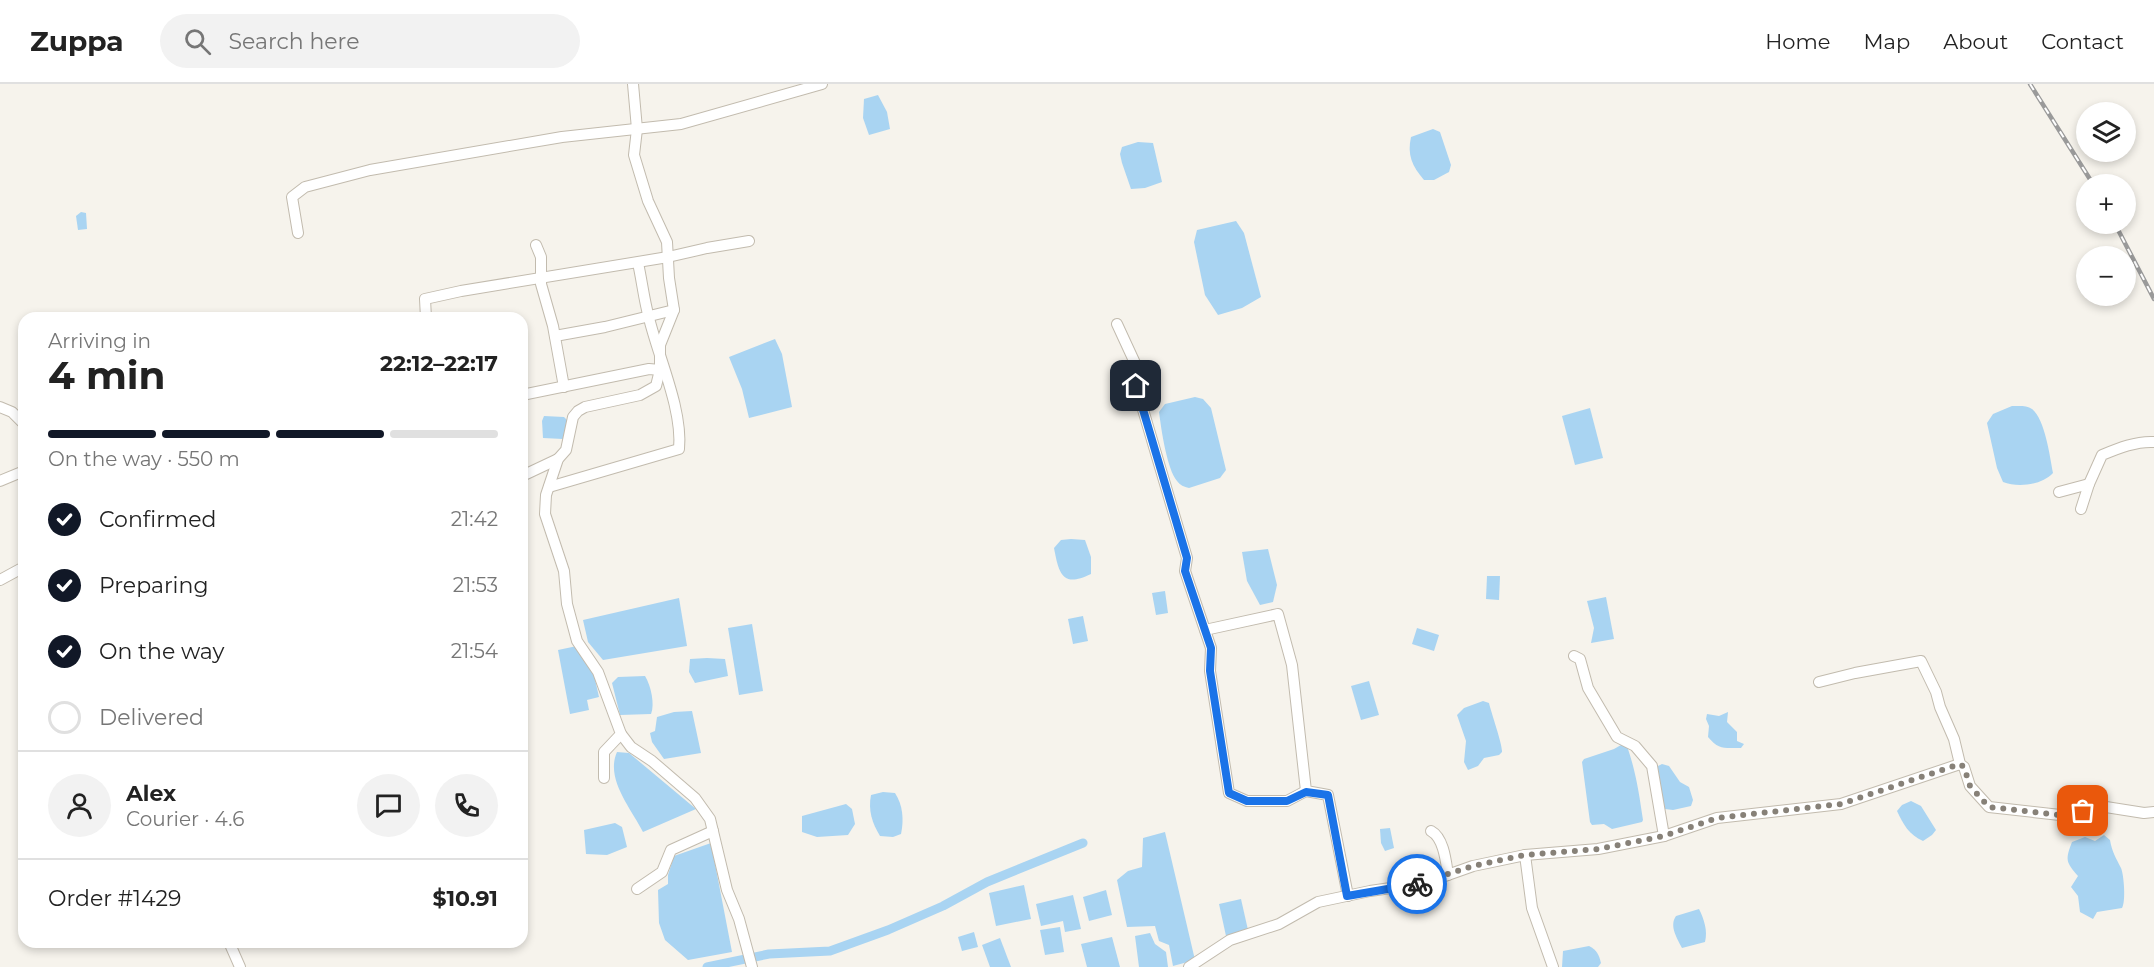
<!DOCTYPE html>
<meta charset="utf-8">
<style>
body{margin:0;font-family:Montserrat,sans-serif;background:#f2f2f2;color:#222;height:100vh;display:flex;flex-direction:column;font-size:22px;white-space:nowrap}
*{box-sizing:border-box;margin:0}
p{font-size:20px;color:#767676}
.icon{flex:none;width:33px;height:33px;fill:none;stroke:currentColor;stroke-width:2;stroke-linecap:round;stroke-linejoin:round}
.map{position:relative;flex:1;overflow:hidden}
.side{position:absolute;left:18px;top:228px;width:510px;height:636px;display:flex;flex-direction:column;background:#fff;border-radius:18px;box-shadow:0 3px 9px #0003}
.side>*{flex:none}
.controls{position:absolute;left:2076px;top:18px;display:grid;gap:12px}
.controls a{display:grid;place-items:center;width:60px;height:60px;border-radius:50%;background:#fff;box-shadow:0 3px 9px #0003;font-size:30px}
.pin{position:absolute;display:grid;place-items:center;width:51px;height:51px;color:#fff;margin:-26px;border-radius:12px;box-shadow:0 3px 9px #0006}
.courier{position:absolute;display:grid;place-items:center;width:60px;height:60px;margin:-30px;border:4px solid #1a73e8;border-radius:50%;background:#fff;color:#222;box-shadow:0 2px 8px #0007}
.overview em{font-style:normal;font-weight:700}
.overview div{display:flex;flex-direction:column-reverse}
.overview{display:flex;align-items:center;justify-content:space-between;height:102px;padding:0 30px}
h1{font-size:39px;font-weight:700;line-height:45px}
.bar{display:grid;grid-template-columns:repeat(4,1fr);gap:9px 6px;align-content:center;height:72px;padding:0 30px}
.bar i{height:8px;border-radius:4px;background:#e0e0e0}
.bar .on{background:#111827}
.bar p{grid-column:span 4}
.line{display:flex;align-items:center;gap:15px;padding:0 30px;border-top:2px solid #e0e0e0}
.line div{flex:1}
.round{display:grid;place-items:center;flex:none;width:63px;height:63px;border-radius:32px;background:#f2f2f2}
ol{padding:0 30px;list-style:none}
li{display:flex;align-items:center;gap:18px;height:66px}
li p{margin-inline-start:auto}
li .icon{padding:6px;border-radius:50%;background:#111827;color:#fff;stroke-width:4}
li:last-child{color:#767676}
li i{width:33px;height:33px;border:3px solid #e0e0e0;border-radius:50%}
header{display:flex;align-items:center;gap:36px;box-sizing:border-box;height:84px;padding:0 30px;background:#fff;border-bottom:2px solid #e0e0e0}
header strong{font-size:28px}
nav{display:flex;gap:33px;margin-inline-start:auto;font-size:21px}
.search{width:420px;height:54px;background:#f2f2f2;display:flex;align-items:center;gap:15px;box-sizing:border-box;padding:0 21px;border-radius:33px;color:#767676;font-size:22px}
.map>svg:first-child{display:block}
</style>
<header>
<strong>Zuppa</strong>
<div class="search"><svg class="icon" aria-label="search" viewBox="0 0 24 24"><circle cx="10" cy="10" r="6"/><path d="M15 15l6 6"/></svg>Search here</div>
<nav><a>Home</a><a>Map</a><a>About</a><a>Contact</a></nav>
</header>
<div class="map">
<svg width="2154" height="883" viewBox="0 0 2154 883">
<rect width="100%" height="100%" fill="#f6f3ec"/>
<g fill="#a9d4f2">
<polygon points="878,11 887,28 890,45 869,51 863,34 864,15"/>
<path d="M1433 45 1440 48 1451 81 1449 88 1434 96H1424C1412 82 1407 71 1411 53Z"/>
<polygon points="1138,58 1153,59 1162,98 1145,104 1131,105 1122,79 1120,70 1122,63"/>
<polygon points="81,128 86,129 87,145 78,146 76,132"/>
<polygon points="1236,137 1244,149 1261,213 1242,224 1218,231 1205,211 1194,158 1197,146"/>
<polygon points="775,255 782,270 792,323 749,334 742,305 729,273"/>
<path d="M1195 313 1203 315 1211 324 1226 386 1220 394 1189 404C1184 403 1180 401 1177 397 1167 386 1161 344 1159 328L1165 320Z"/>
<path d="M2012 322C2018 322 2027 321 2032 325 2045 335 2050 373 2053 389 2042 401 2018 404 2003 398L1997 384 1987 339 1993 330Z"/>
<polygon points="1590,324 1603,374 1575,381 1562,332"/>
<polygon points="544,332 564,333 569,338 563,355 543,354 542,337"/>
<path d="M1071 455 1085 456 1091 473V490C1062 504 1059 490 1054 464L1061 456Z"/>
<polygon points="1268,465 1277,501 1273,518 1260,521 1247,497 1242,468"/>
<polygon points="1487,492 1500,492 1499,516 1486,515"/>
<polygon points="1165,507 1168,529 1156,531 1152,509"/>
<polygon points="1606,513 1614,555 1591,559 1594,544 1587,517"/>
<polygon points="679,514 687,562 603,576 588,558 583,536"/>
<polygon points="1083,532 1088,557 1073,560 1068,535"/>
<polygon points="752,540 763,607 739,611 728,544"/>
<polygon points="1417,544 1439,551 1434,567 1412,560"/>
<polygon points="577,562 594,591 599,613 587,616 589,626 570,630 558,566"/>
<polygon points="707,574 725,575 728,592 695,599 689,588 690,575"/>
<path d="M645 592C651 602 655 620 651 630L620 631 612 599 618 593Z"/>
<polygon points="1369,597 1379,631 1361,636 1351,602"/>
<path d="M1483 617 1489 619C1491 628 1503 662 1502 668L1499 671 1484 674 1478 682 1468 686 1464 678 1466 657 1457 631 1464 624Z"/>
<polygon points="692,627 701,669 664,675 652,658 650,649 655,647 657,633 674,628"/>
<path d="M1728 628 1727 638 1737 648V657L1744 660 1741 664C1724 664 1719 666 1708 653L1709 642 1706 635 1707 630 1719 632Z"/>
<path d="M1621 661 1627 662C1636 688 1639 709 1643 736L1642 738 1612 745 1604 740 1592 741 1590 738 1582 678 1584 675 1614 665Z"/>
<path d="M617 668 629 669 696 725 643 748C631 724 605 695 617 668Z"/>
<polygon points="1662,680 1669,682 1680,698 1689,703 1693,716 1691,722 1673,726 1665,725 1656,683"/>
<path d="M883 708 895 709C903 721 904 736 901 750L893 753 880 752C872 739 868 726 871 711Z"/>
<path d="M1911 717 1921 722 1936 746 1932 751 1923 757C1909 751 1903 740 1897 727L1902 721Z"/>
<polygon points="846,720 852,725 855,740 848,751 817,753 802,748 802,732"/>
<polygon points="615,739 622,743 627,763 607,771 586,770 584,746"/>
<polygon points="1390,744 1394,764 1385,767 1381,759 1380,745"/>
<polygon points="1165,748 1195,876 1173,882 1169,861 1159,857 1155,842 1127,843 1117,796 1128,787 1142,783 1143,754"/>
<path d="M2104 751 2110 756C2112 768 2116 774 2121 784 2124 791 2126 818 2122 824L2097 828 2093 835 2080 828 2078 812 2071 803 2078 792C2066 778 2065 776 2072 758L2085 753 2095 757Z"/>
<polygon points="711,759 732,868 688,876 665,856 659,839 658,806 668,800 668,791 674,772"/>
<polygon points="1024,801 1031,835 996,842 989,809"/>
<polygon points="1106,806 1112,831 1089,837 1083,813"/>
<polygon points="1073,811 1081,845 1065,848 1063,837 1041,842 1036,820"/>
<polygon points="1241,815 1248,846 1226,852 1219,820"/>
<path d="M1699 825C1704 835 1708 847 1705 858L1682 864C1677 854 1669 842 1676 832Z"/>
<polygon points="1060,843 1064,868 1045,871 1040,846"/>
<polygon points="974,848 978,863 962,867 958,853"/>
<polygon points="1150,849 1155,860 1166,868 1168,883 1139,883 1135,852"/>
<polygon points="1112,853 1120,883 1087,883 1081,860"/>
<polygon points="1000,854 1011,883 990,883 982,861"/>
<path d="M1589 862C1597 866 1599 871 1601 879L1598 883H1562L1563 867Z"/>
</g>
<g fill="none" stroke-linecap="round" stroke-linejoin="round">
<polyline stroke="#a9d4f2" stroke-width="9" points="707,883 769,870 830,867 888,846 943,822 987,798 1083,759"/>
<g stroke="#c2bbae" stroke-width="12">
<g id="minor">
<polyline points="298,149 292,113 305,103 370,86 562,53 681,40 822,0"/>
<polyline points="536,161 541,173 541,200 553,242 564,303"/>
<polyline points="426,234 425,215 461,207 668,173 707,164 749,157"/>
<polyline points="1117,240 1135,279 1136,302 1187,474 1185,487 1211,564 1210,587 1229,709 1247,717 1287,717 1306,707"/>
<polyline points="555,252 605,243 674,226"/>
<polyline points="522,311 649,285 660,286"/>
<polyline points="0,323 12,328 24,340"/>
<polyline points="522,392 558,375"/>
<polyline points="0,397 24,387"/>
<path d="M549 403 679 365C683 326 658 272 649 234 644 216 642 197 638 179"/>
<polyline points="2059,408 2089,400"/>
<path d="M2081 425 2089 400 2102 371C2119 364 2136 357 2154 358"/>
<polyline points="0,496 24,483"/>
<polyline points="1205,546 1278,530 1292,581 1306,707 1328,711 1348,812"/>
<polyline points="1574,572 1580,575 1588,604 1617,653 1635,662 1652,682 1664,752"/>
<polyline points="1819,598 1855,589 1921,577 1936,608 1940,623 1954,655 1960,680 1964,683 1970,702 1989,723 2060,731 2106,723 2144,729 2154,728"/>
<polyline points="621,650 631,663 652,677 695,714 710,735 727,806 739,835 752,883"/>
<polyline points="604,694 604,668 621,650 598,588 577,557 567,520 564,487 545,430 546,411 558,375 566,366 573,333 578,327 585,323 640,311 656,302 660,286 660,261 674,226 669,194 667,158 648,117 634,71 637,45 633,0"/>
<path d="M1431 747C1444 754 1446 778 1448 791"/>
<polyline points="1525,771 1532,824 1553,883"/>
<polyline points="637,805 662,788 671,766 713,747"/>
<polyline points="229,858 240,883"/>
<polyline points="1189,883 1230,856 1279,840 1318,818 1370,807 1425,799 1473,782 1525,771 1598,765 1664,752 1717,734 1841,720 1960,680"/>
</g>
</g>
<use href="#minor" stroke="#fff" stroke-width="10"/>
<g stroke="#9a9a9a" stroke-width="4.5">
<g id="rail">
<polyline points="2030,0 2093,100"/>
<polyline points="2115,140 2154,215"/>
</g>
</g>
<use href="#rail" stroke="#fff" stroke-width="2" stroke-dasharray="7" stroke-linecap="butt"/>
</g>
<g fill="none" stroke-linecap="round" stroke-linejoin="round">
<polyline stroke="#878178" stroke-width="6" stroke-dasharray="0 10.8" points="1417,800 1473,782 1525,771 1598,765 1664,752 1717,734 1841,720 1960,680 1964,683 1970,702 1989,723 2060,731 2083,727"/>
<polyline stroke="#1a73e8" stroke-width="8" points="1136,302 1187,474 1185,487 1211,564 1210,587 1229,709 1247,717 1287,717 1306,708 1328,711 1347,812 1417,800"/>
</g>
</svg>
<div class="controls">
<a><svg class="icon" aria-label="layers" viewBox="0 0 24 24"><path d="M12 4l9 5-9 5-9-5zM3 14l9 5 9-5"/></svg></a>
<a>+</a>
<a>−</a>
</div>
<div class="pin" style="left:2083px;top:727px;background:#ea580c"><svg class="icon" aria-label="bag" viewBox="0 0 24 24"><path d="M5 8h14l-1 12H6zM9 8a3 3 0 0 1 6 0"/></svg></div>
<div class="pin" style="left:1136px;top:302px;background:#1f2937"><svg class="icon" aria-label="home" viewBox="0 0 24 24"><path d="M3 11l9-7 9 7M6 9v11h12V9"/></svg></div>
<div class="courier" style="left:1417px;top:800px"><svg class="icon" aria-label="bike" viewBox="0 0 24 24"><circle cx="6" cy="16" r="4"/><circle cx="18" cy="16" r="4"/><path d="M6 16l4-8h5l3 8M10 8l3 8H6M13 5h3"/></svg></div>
<section class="side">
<div class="overview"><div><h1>4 min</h1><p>Arriving in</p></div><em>22:12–22:17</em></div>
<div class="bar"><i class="on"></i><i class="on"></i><i class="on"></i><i></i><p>On the way · 550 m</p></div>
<ol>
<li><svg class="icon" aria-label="check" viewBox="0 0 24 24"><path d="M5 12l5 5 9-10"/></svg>Confirmed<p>21:42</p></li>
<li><svg class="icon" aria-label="check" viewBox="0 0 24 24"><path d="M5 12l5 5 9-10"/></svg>Preparing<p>21:53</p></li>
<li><svg class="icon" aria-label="check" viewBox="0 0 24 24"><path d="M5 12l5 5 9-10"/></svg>On the way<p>21:54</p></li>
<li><i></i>Delivered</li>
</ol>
<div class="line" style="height:108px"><a class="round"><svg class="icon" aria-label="person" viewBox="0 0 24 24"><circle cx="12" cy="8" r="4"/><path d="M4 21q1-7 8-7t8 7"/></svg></a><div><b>Alex</b><p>Courier · 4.6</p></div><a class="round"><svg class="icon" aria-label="chat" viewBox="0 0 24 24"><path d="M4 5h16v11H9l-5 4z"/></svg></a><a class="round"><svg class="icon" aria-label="phone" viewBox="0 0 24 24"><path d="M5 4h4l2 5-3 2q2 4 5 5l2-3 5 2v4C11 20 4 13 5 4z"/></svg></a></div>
<div class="line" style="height:78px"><div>Order #1429</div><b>$10.91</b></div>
</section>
</div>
